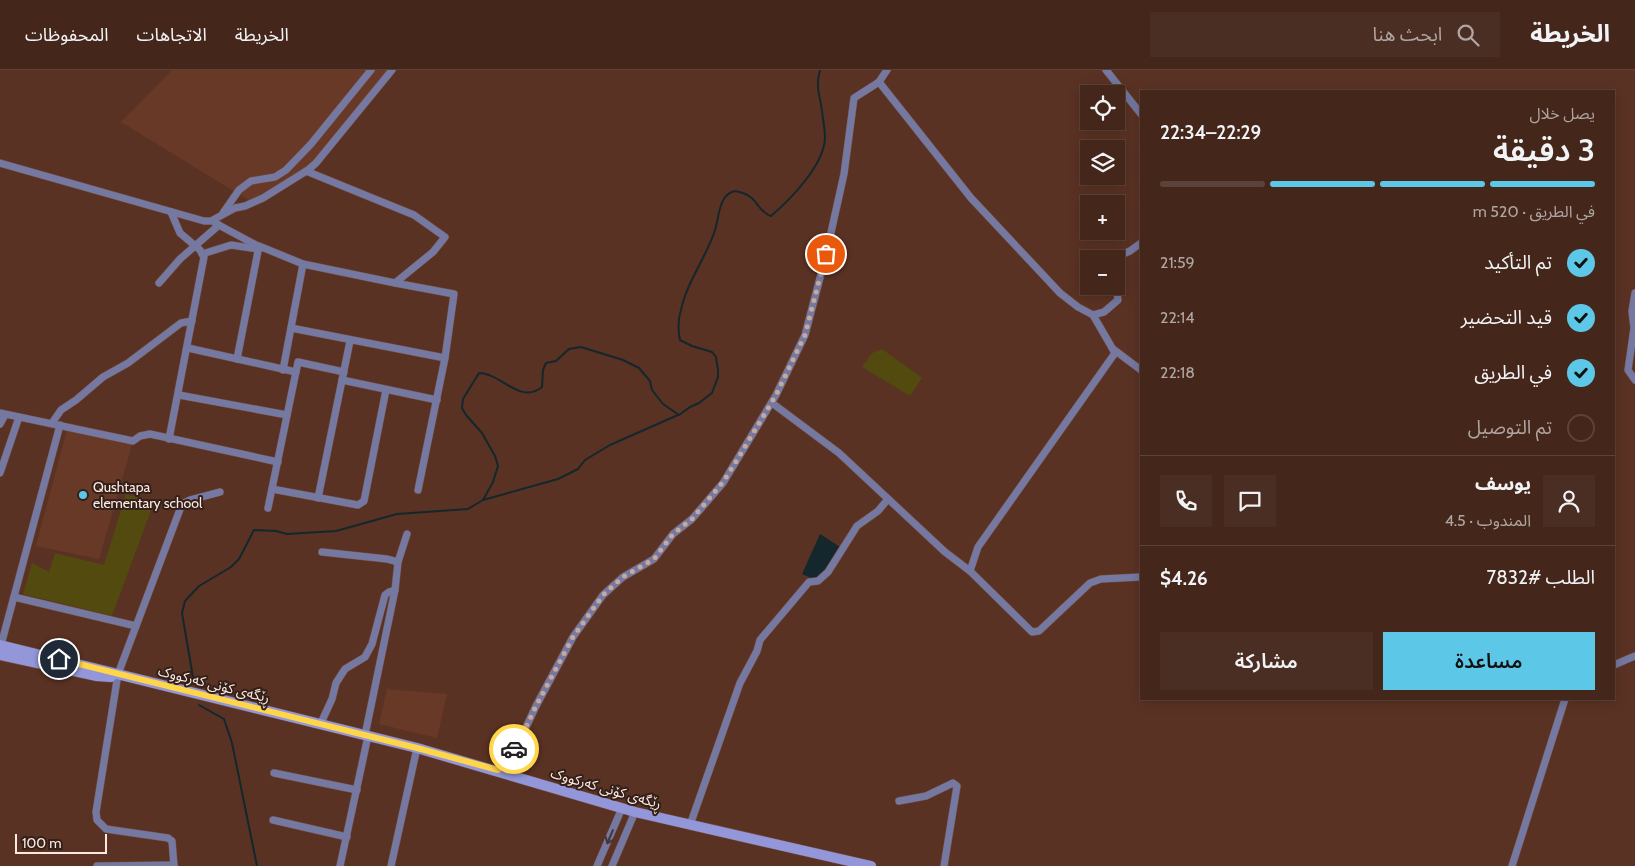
<!DOCTYPE html>
<html lang="ar">
<meta charset="utf-8">
<style>
body{margin:0;font-family:Cabin,"Noto Sans Arabic",sans-serif;background:#4b2e23;color:#f1f3f6;direction:rtl;height:100vh;display:flex;flex-direction:column;font-size:19px;white-space:nowrap}
*{box-sizing:border-box;margin:0}
p{font-size:16px;color:#afa5a2}
.icon{flex:none;width:28px;height:28px;fill:none;stroke:currentColor;stroke-width:2;stroke-linecap:round;stroke-linejoin:round}
.map{position:relative;flex:1;overflow:hidden;direction:ltr}
.panel{position:absolute;left:1140px;top:20px;width:475px;height:610px;display:flex;flex-direction:column;background:#44261a;border-radius:0px;box-shadow:0 2px 12px #0003,0 0 0 1px #5c4339;direction:rtl}
.panel>*{flex:none}
.buttons{position:absolute;left:1080px;top:15px;display:grid;gap:10px}
.buttons a{display:grid;place-items:center;width:45px;height:45px;border-radius:0px;background:#44261a;box-shadow:0 2px 12px #0003,0 0 0 1px #5c4339;font-size:25px}
.scale{position:absolute;left:15px;bottom:12px;width:92px;box-sizing:border-box;padding-left:5px;border:2px solid #fee9e1;border-top:0;font-size:14px;line-height:18px;white-space:nowrap;color:#fee9e1;-webkit-text-stroke:4px #322019;paint-order:stroke}
.pin{position:absolute;display:grid;place-items:center;width:42px;height:42px;color:#fff;margin:-21px;border:2px solid #fff;border-radius:50%;box-shadow:0 1px 5px #0007}
.courier{position:absolute;display:grid;place-items:center;width:50px;height:50px;margin:-25px;border:4px solid #ffd54a;border-radius:50%;background:#fff;color:#222;box-shadow:0 1px 6px #0007}
.head em{font-style:normal;font-weight:600}
.head div{display:flex;flex-direction:column-reverse}
.head{display:flex;align-items:center;justify-content:space-between;height:85px;padding:0 20px}
h1{font-size:32px;font-weight:600;line-height:38px}
.bar{display:grid;grid-template-columns:repeat(4,1fr);gap:8px 5px;align-content:center;height:60px;padding:0 20px}
.bar i{height:6px;border-radius:4px;background:#5c4339}
.bar .active{background:#5dc7e8}
.bar p{grid-column:span 4}
.line{display:flex;align-items:center;gap:12px;padding:0 20px;border-top:1px solid #5c4339}
.line div{flex:1}
.round{display:grid;place-items:center;flex:none;width:52px;height:52px;border-radius:0px;background:#4b2e23}
ol{padding:0 20px;list-style:none}
li{display:flex;align-items:center;gap:15px;height:55px}
li p{margin-inline-start:auto}
li .icon{padding:5px;border-radius:50%;background:#5dc7e8;color:#111;stroke-width:4}
li:last-child{color:#afa5a2}
li i{width:28px;height:28px;border:2px solid #5c4339;border-radius:50%}
.primary-button{display:flex;gap:10px;margin-top:auto;padding:10px 20px}
.primary-button a{flex:1;height:58px;border-radius:0px;background:#5dc7e8;color:#111;font-size:20px;font-weight:600;line-height:58px;text-align:center}
.primary-button a+a{background:#4b2e23;color:#f1f3f6}
header{display:flex;align-items:center;gap:30px;box-sizing:border-box;height:70px;padding:0 25px;background:#44261a;border-bottom:1px solid #5c4339}
header strong{font-size:24px}
nav{display:flex;gap:28px;margin-inline-start:auto;font-size:18px}
.search{width:350px;height:45px;background:#4b2e23;display:flex;align-items:center;gap:12px;box-sizing:border-box;padding:0 18px;border-radius:0px;color:#afa5a2;font-size:19px}
.map>svg:first-child{display:block}
</style>
<header>
<strong>الخريطة</strong>
<div class="search"><svg class="icon" aria-label="search" viewBox="0 0 24 24"><circle cx="10" cy="10" r="6"/><path d="M15 15l6 6"/></svg>ابحث هنا</div>
<nav><a>الخريطة</a><a>الاتجاهات</a><a>المحفوظات</a></nav>
</header>
<div class="map">
<svg width="1635" height="796" viewBox="0 0 1635 796">
<rect width="100%" height="100%" fill="#5a3223"/>
<g fill="#693927">
<polygon points="172,0 388,0 317,88 303,100 250,131 121,52"/>
<polygon points="67,360 132,375 99,489 36,476"/>
<polygon points="387,619 447,624 437,668 379,654"/>
</g>
<g fill="#524a0e">
<polygon points="882,279 922,308 910,326 862,297 872,283"/>
<polygon points="126,424 154,432 112,546 23,524 32,493 49,502 55,483 104,495"/>
</g>
<polygon fill="#13272d" points="820,464 840,477 818,511 802,504"/>
<g fill="none" stroke-linecap="round" stroke-linejoin="round">
<g stroke="#13272d" stroke-width="2">
<polyline points="483,430 558,409 578,399 585,390 610,375 678,345"/>
<path d="M194 613 182 543 185 531 199 516 231 497 239 489 254 460 276 461 287 464 336 461 397 444 468 439 483 430 493 412 498 396 495 386 482 363 466 345 462 338 463 329 479 303C501 303 520 335 542 317L543 300 546 293 556 291 569 279 581 277 623 290 639 298 650 311 652 320 663 334 679 345 690 337 699 333 712 323 718 307V300L716 287 712 282 692 276 680 270C678 260 678 249 681 240 687 212 705 189 714 163 719 151 718 127 732 122 736 120 739 122 743 123 758 128 758 142 771 146 791 129 824 95 825 68 825 59 823 50 822 41 820 24 815 18 820 0"/>
<polyline points="199,635 224,649 232,673 257,796"/>
</g>
<g stroke="#744f41" stroke-width="8">
<g id="street">
<polyline points="1106,0 1141,44"/>
<polyline points="879,12 971,128 1060,223 1078,237 1093,245 1104,242 1118,230 1116,216"/>
<polyline points="0,93 204,151 211,151 235,138 245,136 263,128 308,100 316,93 392,0"/>
<polyline points="223,143 239,120 251,111 275,107 286,100 311,74 371,0"/>
<polyline points="215,153 258,176"/>
<polyline points="202,184 231,175 258,179"/>
<polyline points="303,194 395,213 433,182 445,167 414,145 306,101"/>
<polyline points="1116,204 1118,194 1123,184 1130,181 1141,173"/>
<polyline points="159,213 180,189 219,155"/>
<polyline points="395,213 454,224 445,288 418,420"/>
<polyline points="1635,223 1632,241 1634,258 1628,300 1635,310"/>
<polyline points="1093,245 1115,283 978,477 970,501 1032,562 1039,561 1090,513 1101,509 1141,507"/>
<polyline points="291,258 445,288"/>
<polyline points="188,278 296,302"/>
<polyline points="1113,279 1141,300"/>
<polyline points="237,289 259,176 303,194 283,300"/>
<polyline points="342,310 437,330"/>
<polyline points="179,325 287,345"/>
<polyline points="772,333 839,383 945,482 970,501"/>
<polyline points="0,343 133,371 140,366 150,364 278,392"/>
<polyline points="52,353 61,340 76,330 103,307 128,293 181,253 192,251"/>
<polyline points="0,354 5,345"/>
<polyline points="169,369 204,187 200,180 180,163 171,142"/>
<polyline points="0,403 19,347"/>
<polyline points="272,419 358,435 364,431 386,320"/>
<polyline points="318,428 350,271"/>
<polyline points="268,438 298,292 344,302"/>
<polyline points="322,482 387,489 398,492 395,520 365,665"/>
<polyline points="398,492 407,464"/>
<polyline points="14,527 136,556"/>
<polyline points="1,575 60,355"/>
<polyline points="1614,595 1635,586"/>
<polyline points="320,655 332,629 336,613 345,599 365,587 372,574 385,525 389,522 395,520"/>
<polyline points="498,700 520,670 536,636 573,567 603,525 623,507 654,489 673,464 692,449 723,413 776,325 805,265 826,185 844,104 854,28 879,12 887,0"/>
<polyline points="274,703 357,720"/>
<polyline points="899,731 926,726 953,713 957,716 944,796"/>
<polyline points="273,750 347,767"/>
<polyline points="690,755 740,613 757,581 760,570 809,512 818,511 828,502 857,456 878,441 888,429"/>
<polyline points="97,796 174,795"/>
<polyline points="174,796 172,771 168,768 106,759 97,750 96,742 118,604 182,434 190,430 220,422"/>
<polyline points="340,796 368,666"/>
<polyline points="391,796 417,678"/>
<polyline points="597,796 622,738"/>
<polyline points="612,796 635,742"/>
<polyline points="1512,796 1565,629"/>
</g>
</g>
<g stroke="#744f41" stroke-width="11">
<g id="secondary">
<polyline points="0,575 417,678 635,742 871,796"/>
<polyline points="0,585 97,606 111,607"/>
</g>
</g>
<use href="#street" stroke="#7578a1" stroke-width="7"/>
<use href="#secondary" stroke="#9397d9" stroke-width="10"/>
</g>
<defs><path id="oneway-shaft" d="M-6 0H5M1.5-3L5.5 0L1.5 3" fill="none" stroke-width="1.6" stroke-linecap="round" stroke-linejoin="round" transform="scale(1.25)"/></defs>
<use stroke="#43363b" href="#oneway-shaft" transform="translate(610 767) rotate(113)"/>
<g fill="none" stroke-linecap="round" stroke-linejoin="round">
<polyline stroke="#c5a99e" stroke-width="5" stroke-dasharray="0 9" points="514,679 520,670 536,636 573,567 603,525 623,507 654,489 673,464 692,449 723,412 737,390 776,325 805,265 826,184"/>
<polyline stroke="#ffd54a" stroke-width="6" points="59,589 417,678 498,700 514,679"/>
</g>
<circle fill="#5dc7e8" stroke="#322019" stroke-width="2" cx="83" cy="425" r="5"/>
<g text-anchor="middle" dominant-baseline="central" stroke-width="4" stroke-linejoin="round" paint-order="stroke">
<g font-size="14" fill="#fee9e1" stroke="#322019" text-anchor="start">
<text x="93" y="417">Qushtapa<tspan x="93" dy="16">elementary school</tspan></text>
</g>
<g font-size="14" fill="#fee9e1" stroke="#322019">
<text transform="translate(214 614) rotate(14)">ڕێگەی کۆنی کەرکووک</text>
<text transform="translate(606 718) rotate(16)">ڕێگەی کۆنی کەرکووک</text>
</g>
</g>
</svg>
<div class="buttons">
<a><svg class="icon" aria-label="locate" viewBox="0 0 24 24"><circle cx="12" cy="12" r="6"/><path d="M12 2v4M12 18v4M2 12h4M18 12h4"/></svg></a>
<a><svg class="icon" aria-label="layers" viewBox="0 0 24 24"><path d="M12 4l9 5-9 5-9-5zM3 14l9 5 9-5"/></svg></a>
<a>+</a>
<a>−</a>
</div>
<div class="scale">100 m</div>
<div class="pin" style="left:826px;top:184px;background:#ea580c"><svg class="icon" aria-label="bag" viewBox="0 0 24 24"><path d="M5 8h14l-1 12H6zM9 8a3 3 0 0 1 6 0"/></svg></div>
<div class="pin" style="left:59px;top:589px;background:#1f2937"><svg class="icon" aria-label="home" viewBox="0 0 24 24"><path d="M3 11l9-7 9 7M6 9v11h12V9"/></svg></div>
<div class="courier" style="left:514px;top:679px"><svg class="icon" aria-label="car" viewBox="0 0 24 24"><path d="M5 17H2v-5l4-1 3-4h7l3 4 3 1v5h-3M9 17h6M6 11h13"/><circle cx="7" cy="17" r="2"/><circle cx="17" cy="17" r="2"/></svg></div>
<section class="panel">
<div class="head"><div><h1>3 دقيقة</h1><p>يصل خلال</p></div><em>22:29–22:34</em></div>
<div class="bar"><i class="active"></i><i class="active"></i><i class="active"></i><i></i><p>في الطريق · 520 m</p></div>
<ol>
<li><svg class="icon" aria-label="check" viewBox="0 0 24 24"><path d="M5 12l5 5 9-10"/></svg>تم التأكيد<p>21:59</p></li>
<li><svg class="icon" aria-label="check" viewBox="0 0 24 24"><path d="M5 12l5 5 9-10"/></svg>قيد التحضير<p>22:14</p></li>
<li><svg class="icon" aria-label="check" viewBox="0 0 24 24"><path d="M5 12l5 5 9-10"/></svg>في الطريق<p>22:18</p></li>
<li><i></i>تم التوصيل</li>
</ol>
<div class="line" style="height:90px"><a class="round"><svg class="icon" aria-label="person" viewBox="0 0 24 24"><circle cx="12" cy="8" r="4"/><path d="M4 21q1-7 8-7t8 7"/></svg></a><div><b>يوسف</b><p>المندوب · 4.5</p></div><a class="round"><svg class="icon" aria-label="chat" viewBox="0 0 24 24"><path d="M4 5h16v11H9l-5 4z"/></svg></a><a class="round"><svg class="icon" aria-label="phone" viewBox="0 0 24 24"><path d="M5 4h4l2 5-3 2q2 4 5 5l2-3 5 2v4C11 20 4 13 5 4z"/></svg></a></div>
<div class="line" style="height:65px"><div>الطلب #7832</div><b>$4.26</b></div>
<div class="primary-button"><a>مساعدة</a><a>مشاركة</a></div>
</section>
</div>
